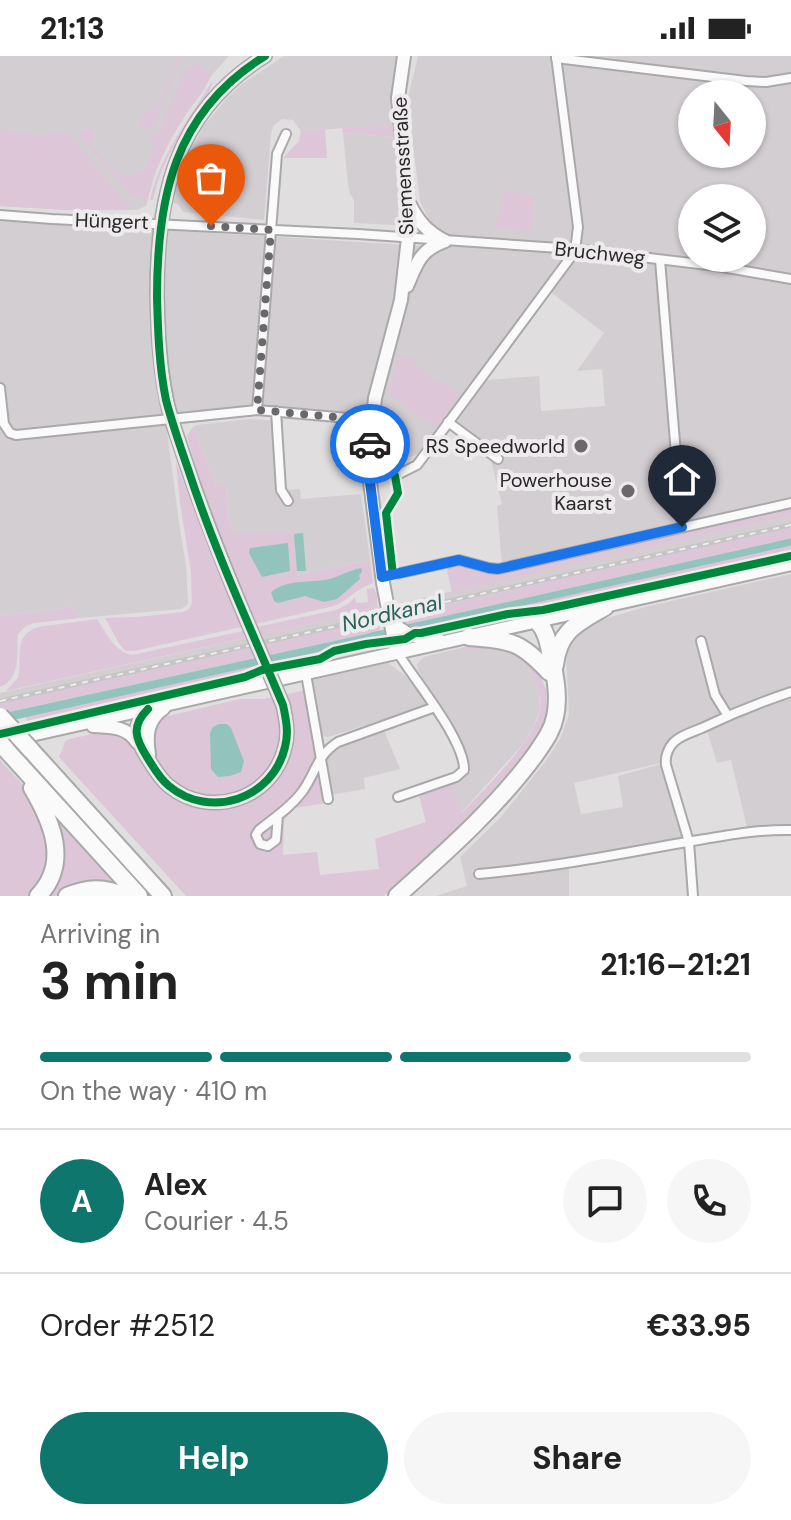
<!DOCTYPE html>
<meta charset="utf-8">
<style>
body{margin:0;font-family:"DM Sans",sans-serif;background:#f6f6f6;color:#222;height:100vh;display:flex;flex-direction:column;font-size:30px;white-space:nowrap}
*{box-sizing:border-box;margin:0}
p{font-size:26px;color:#767676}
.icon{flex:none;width:44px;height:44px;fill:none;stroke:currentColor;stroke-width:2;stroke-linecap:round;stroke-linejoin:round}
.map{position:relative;height:840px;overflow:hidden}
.sheet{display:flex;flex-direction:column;background:#fff;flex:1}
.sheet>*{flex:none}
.needle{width:52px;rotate:162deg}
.fabs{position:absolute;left:678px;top:24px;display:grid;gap:16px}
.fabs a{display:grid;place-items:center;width:88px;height:88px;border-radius:50%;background:#fff;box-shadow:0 2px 6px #0004;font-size:40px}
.pin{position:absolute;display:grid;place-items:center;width:68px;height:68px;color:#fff;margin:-82px -34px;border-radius:50% 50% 50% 0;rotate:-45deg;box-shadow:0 0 8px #0007}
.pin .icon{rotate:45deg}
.courier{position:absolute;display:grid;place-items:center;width:80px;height:80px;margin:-40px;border:6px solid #1a73e8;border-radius:50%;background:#fff;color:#222;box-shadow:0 2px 10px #0007}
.headline em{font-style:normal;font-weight:700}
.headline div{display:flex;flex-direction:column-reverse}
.headline{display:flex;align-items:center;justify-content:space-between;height:136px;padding:0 40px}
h1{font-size:52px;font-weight:700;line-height:60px}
.bar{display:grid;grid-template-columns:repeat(4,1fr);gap:12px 8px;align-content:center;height:96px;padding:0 40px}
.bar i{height:10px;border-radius:6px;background:#e0e0e0}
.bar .current{background:#0f766e}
.bar p{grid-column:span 4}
.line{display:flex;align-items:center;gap:20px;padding:0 40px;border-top:2px solid #e0e0e0}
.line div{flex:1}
.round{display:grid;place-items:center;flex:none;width:84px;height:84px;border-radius:42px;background:#f6f6f6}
.button{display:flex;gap:16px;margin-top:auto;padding:16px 40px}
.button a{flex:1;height:92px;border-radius:48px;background:#0f766e;color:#fff;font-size:32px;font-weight:700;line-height:92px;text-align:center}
.button a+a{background:#f6f6f6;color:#222}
.status{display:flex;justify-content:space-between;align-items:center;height:56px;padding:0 40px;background:#fff;direction:ltr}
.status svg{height:22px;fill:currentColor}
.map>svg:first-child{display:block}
</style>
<div class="status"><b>21:13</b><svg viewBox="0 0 49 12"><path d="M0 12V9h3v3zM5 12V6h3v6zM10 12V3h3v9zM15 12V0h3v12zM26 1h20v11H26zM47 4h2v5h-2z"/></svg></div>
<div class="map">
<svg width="791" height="840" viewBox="0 0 791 840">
<rect width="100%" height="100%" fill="#e0dedf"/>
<g fill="#d3ced2" fill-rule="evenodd">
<polygon points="0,0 229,0 211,20 202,37 187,56 170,84 156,114 146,150 137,154 67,154 0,150"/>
<polygon points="284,0 399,0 393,69 301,75 293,64 282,63 273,70 271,77 264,164 183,156 178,148 173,147 174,139 189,98 203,71 227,42 242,28"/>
<path d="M418 0H791V444L502 509 497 450 502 448 490 401 451 371 486 324 539 320 541 355 605 350 602 313 577 315 604 277 544 231 421 397 401 404 384 405 381 361 257 351 165 360 180 474 186 509 188 548 181 553 80 562 70 549 63 553 0 560V164L423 190 428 162 420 145 409 55 408 42ZM692 38H752V98H692ZM692 142H752V202H692Z"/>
<polygon points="343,77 394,81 401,164 394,169 354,167 354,144 350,138 348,128"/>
<polygon points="249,363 285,365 281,368 287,434 300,433 301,443 361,438 370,504 297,520 236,479 228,462 226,430 216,430 193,371 196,369"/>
<polygon points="791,460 791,471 0,647 0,637 371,554 371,550 377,549 378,552"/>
<polygon points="791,518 791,773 748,775 731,704 717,707 706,671 674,686 665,706 574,727 581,758 623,751 618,720 665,707 689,786 569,805 569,840 436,840 467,830 460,801 501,761 548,702 561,681 569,658 566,596 576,577 597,565 645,551"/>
<polygon points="461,592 463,595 478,592 506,595 524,605 534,620 539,633 540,653 533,672 523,688 461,757 450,725 471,716 461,693 418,614 417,608 424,601"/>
<polygon points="388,607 406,620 428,646 425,650 328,681 322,680 311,624"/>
<polygon points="383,672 400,713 364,722 365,733 330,739 324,703 336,690"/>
</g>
<g fill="#ddc6d8">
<path d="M180 0H185L179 7 155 69 151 73H143L139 69V62C144 57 151 56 156 51 167 40 173 14 180 0Z"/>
<path d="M198 8 202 9 211 20C203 34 196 43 187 57 169 84 155 112 147 143L133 141 80 80 87 73 93 74V83L89 87 114 115 118 112V118L137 121 139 114 144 116 155 89 150 87 152 81 162 71 184 16 188 11Z"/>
<path d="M212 25C211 41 195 54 187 68 171 92 159 116 153 144H150C160 98 189 64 212 25Z"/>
<polygon points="393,69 394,81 343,77 342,72"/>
<polygon points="0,73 40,80 65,75 131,151 130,154 67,154 0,150"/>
<polygon points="325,73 327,102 283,102 299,85 301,75"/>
<polygon points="504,134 535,140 530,176 495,171"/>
<polygon points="399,300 409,300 417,306 415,309 442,329 445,326 460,338 437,372 388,337"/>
<path d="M193 371 216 430H226L228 462 236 478 293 475 297 520 370 504 373 527C355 533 349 544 334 550L256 568 207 453 187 380Z"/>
<polygon points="176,407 241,571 134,595 126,595 120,589 105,562 137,561 183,556 188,554 192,548 191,516 180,447"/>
<polygon points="791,452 791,460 452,536 446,511 461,509 484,516 498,516"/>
<path d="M791 471V498L535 555 508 557 425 575C413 574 405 570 400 559Z"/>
<polygon points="791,500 531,559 512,560 425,579 509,559 530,558"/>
<polygon points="374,532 377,540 377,549 371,550 371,554 260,579 257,571 336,554 348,548 355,541 356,547 368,546 367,533"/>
<path d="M70 549 80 562 34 567 26 570 18 578C16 599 22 622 0 631V560L63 553Z"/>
<path d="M97 563C106 577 115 596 132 599L243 575 245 582 6 635 18 622C23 601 12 580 38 571Z"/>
<polygon points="379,563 380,575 0,658 0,647"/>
<polygon points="380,582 380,585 333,594 318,601 287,609 278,609 245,619 31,669 25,661"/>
<path d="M478 588H491L528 602 540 619 546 634 547 654 539 679 491 739 464 767 384 840H186L59 701 66 684 240 643H264L306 634 326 747 294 752 284 764 283 799 317 796 320 819 379 813 375 783 426 766 418 736 450 725 462 757C484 733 534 686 540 654 542 641 537 625 529 613 514 591 487 591 463 595L461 592Z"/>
<polygon points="22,697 152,840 149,840 21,699"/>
<polygon points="0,704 23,729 38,751 47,773 50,813 31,840 0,840"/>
<polygon points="52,759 118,832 71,833 57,840 44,840"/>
</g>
<g fill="#92c4bd">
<polygon points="303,477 306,515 297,515 294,478"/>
<polygon points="288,487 290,515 262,521 249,497 250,492"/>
<path d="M361 512 362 516 359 519 360 523 337 543 324 546 305 540 278 547 274 545 271 536C289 521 316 529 336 521 345 517 352 514 361 512Z"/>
<polygon points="380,575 380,582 0,667 0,658"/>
<polygon points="219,668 227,668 231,672 244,705 241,716 230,720 218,721 211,713 210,677 213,671"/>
</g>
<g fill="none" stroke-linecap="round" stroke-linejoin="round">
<polyline stroke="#92c4bd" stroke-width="7" points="372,580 791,486"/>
<g stroke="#aaa9aa" stroke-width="12">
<g id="street">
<polyline points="556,2 746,25 766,26 791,22"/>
<polyline points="0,159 52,163 358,178 574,193 716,210 791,223"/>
<polyline points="660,204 682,471"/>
<polyline points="0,332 4,368 10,377 16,379 257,354 371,364"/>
<polyline points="257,354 277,98 286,78"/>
<polyline points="276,355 281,434 288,445"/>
<polyline points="448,366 498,403"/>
<polyline points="395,420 417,409 570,202 576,187 578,171 556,0"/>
<polyline points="382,521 459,504 489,512 498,513 791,447"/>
<polyline points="701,585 715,639 728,660"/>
<polyline points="306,618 328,743"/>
<path d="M398 741 456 721 464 714C465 684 415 625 398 597"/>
<path d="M278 759 276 784 268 790 260 788 256 779 259 774C274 762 290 752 302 736 316 717 316 700 338 686L435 651"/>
<path d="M479 818C545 812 610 800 675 788 713 782 752 773 791 774"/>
<path d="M693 840 689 786 666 709C665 701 668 692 674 686 681 679 693 676 702 672 731 658 761 646 791 636"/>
</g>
</g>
<g stroke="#aaa9aa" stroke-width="16">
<g id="secondary">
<path d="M409 147C418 165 427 176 445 185"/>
<path d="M407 230C417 207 420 194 445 185"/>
<path d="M244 558C222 505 201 453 183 398 177 379 169 360 166 340 159 306 158 271 157 237 157 139 176 55 265 0"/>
<path d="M391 565C407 581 418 581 439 584"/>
<polyline points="398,597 394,584 383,527 370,426 369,399 375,342 401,244 408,182 407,130 398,42 404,0"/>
<path d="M148 653C131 670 135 682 147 701 154 712 159 722 169 730 210 764 273 743 285 691 289 677 286 663 283 649"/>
<path d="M93 670C111 671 126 670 137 686"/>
<polyline points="0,686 791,508"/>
<path d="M149 699C146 679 147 664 164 652"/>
</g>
</g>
<g stroke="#aaa9aa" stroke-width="20">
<g id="highway">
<path d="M469 581C511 585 519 584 549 616"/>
<path d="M555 609C559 574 578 567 605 551"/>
<polyline points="0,687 139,840"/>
<polyline points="30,693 163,840"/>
<path d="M32 732C52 766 70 807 38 840"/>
<path d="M67 840C87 832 104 830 124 840"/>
<path d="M397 840C446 796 496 752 535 699 543 687 552 676 555 661 559 644 556 623 552 606 549 592 548 577 538 566"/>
</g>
</g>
<use href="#street" stroke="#fafafa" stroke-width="8"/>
<use href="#secondary" stroke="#fafafa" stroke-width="12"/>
<use href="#highway" stroke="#fafafa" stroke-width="16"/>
<g stroke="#c6c5c6" stroke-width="5">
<polyline id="rail" points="0,645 791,469"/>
</g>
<use href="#rail" stroke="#eeebed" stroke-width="2" stroke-dasharray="6" stroke-linecap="butt"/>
<g stroke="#aaa9aa" stroke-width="16" stroke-linecap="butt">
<polyline id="secondary-bridge" points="244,558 283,649"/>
</g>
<g stroke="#aaa9aa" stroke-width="20" stroke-linecap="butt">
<polyline id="highway-bridge" points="0,660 30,693"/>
</g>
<use href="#secondary-bridge" stroke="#fafafa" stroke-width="12"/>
<use href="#highway-bridge" stroke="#fafafa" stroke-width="16"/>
<g stroke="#eeebed" stroke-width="13">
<g id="cycleway">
<polyline points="393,519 386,457 398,437 395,420"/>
<path d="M148 653C131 670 135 682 147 701 154 712 159 722 169 730 210 764 273 743 285 691 289 677 286 663 283 649 250 571 214 493 188 413 180 390 172 367 166 344 159 310 158 275 157 241 157 142 174 56 265 0"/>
<polyline points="0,678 245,621 262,614 320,603 334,595 366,588 405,583 415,577 421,577 508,558 543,554 791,500"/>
</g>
</g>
<use href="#cycleway" stroke="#00873e" stroke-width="8"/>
</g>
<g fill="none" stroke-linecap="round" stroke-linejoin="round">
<polyline stroke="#6a686a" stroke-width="8" stroke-dasharray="0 14.4" points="211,170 271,174 257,354 371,364 370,388"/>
<polyline stroke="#1a73e8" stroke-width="10" points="370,388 370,426 382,521 459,504 489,512 498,513 682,471"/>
</g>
<g fill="#6a686a" stroke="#eeebed" stroke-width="3">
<circle cx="581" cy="390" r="8"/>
<circle cx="628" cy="435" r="8"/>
</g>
<g text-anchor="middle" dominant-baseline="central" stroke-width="8" stroke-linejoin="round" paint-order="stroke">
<g font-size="20" fill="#2b292b" stroke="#eeebed">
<text transform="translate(403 110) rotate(-93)">Siemensstraße</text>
<text transform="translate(112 165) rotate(2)">Hüngert</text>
<text transform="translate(600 197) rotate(6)">Bruchweg</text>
</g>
<g font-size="20" fill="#2b292b" stroke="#eeebed" text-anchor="end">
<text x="565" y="390">RS Speedworld</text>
<text x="612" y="424">Powerhouse<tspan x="612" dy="23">Kaarst</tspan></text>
</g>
<g font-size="22" font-style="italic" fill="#26625a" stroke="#eeebed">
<text transform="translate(392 557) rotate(-13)">Nordkanal</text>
</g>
</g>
</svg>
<div class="fabs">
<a><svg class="needle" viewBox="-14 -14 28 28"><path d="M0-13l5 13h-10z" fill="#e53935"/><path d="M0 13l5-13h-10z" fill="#767676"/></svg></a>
<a><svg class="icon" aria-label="layers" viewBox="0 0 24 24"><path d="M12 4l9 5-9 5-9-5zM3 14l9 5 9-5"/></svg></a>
</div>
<div class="pin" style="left:211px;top:170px;background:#ea580c"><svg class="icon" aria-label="bag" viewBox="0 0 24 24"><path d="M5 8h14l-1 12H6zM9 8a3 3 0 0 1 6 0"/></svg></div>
<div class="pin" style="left:682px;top:471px;background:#1f2937"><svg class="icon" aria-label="home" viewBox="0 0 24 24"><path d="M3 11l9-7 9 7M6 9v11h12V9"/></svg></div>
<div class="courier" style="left:370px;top:388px"><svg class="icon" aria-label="car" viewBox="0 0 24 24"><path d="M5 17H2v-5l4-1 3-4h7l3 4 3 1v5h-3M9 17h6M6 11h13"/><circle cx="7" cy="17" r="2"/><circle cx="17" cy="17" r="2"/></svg></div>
</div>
<section class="sheet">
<div class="headline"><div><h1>3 min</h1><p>Arriving in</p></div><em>21:16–21:21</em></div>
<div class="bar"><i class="current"></i><i class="current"></i><i class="current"></i><i></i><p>On the way · 410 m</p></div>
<div class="line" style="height:144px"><b class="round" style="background:#0f766e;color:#fff">A</b><div><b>Alex</b><p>Courier · 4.5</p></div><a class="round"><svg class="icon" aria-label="chat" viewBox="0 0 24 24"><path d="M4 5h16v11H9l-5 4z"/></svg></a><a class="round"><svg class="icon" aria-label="phone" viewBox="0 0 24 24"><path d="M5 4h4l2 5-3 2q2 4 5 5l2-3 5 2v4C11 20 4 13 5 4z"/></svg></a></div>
<div class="line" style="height:104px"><div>Order #2512</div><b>€33.95</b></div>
<div class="button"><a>Help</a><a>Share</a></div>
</section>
